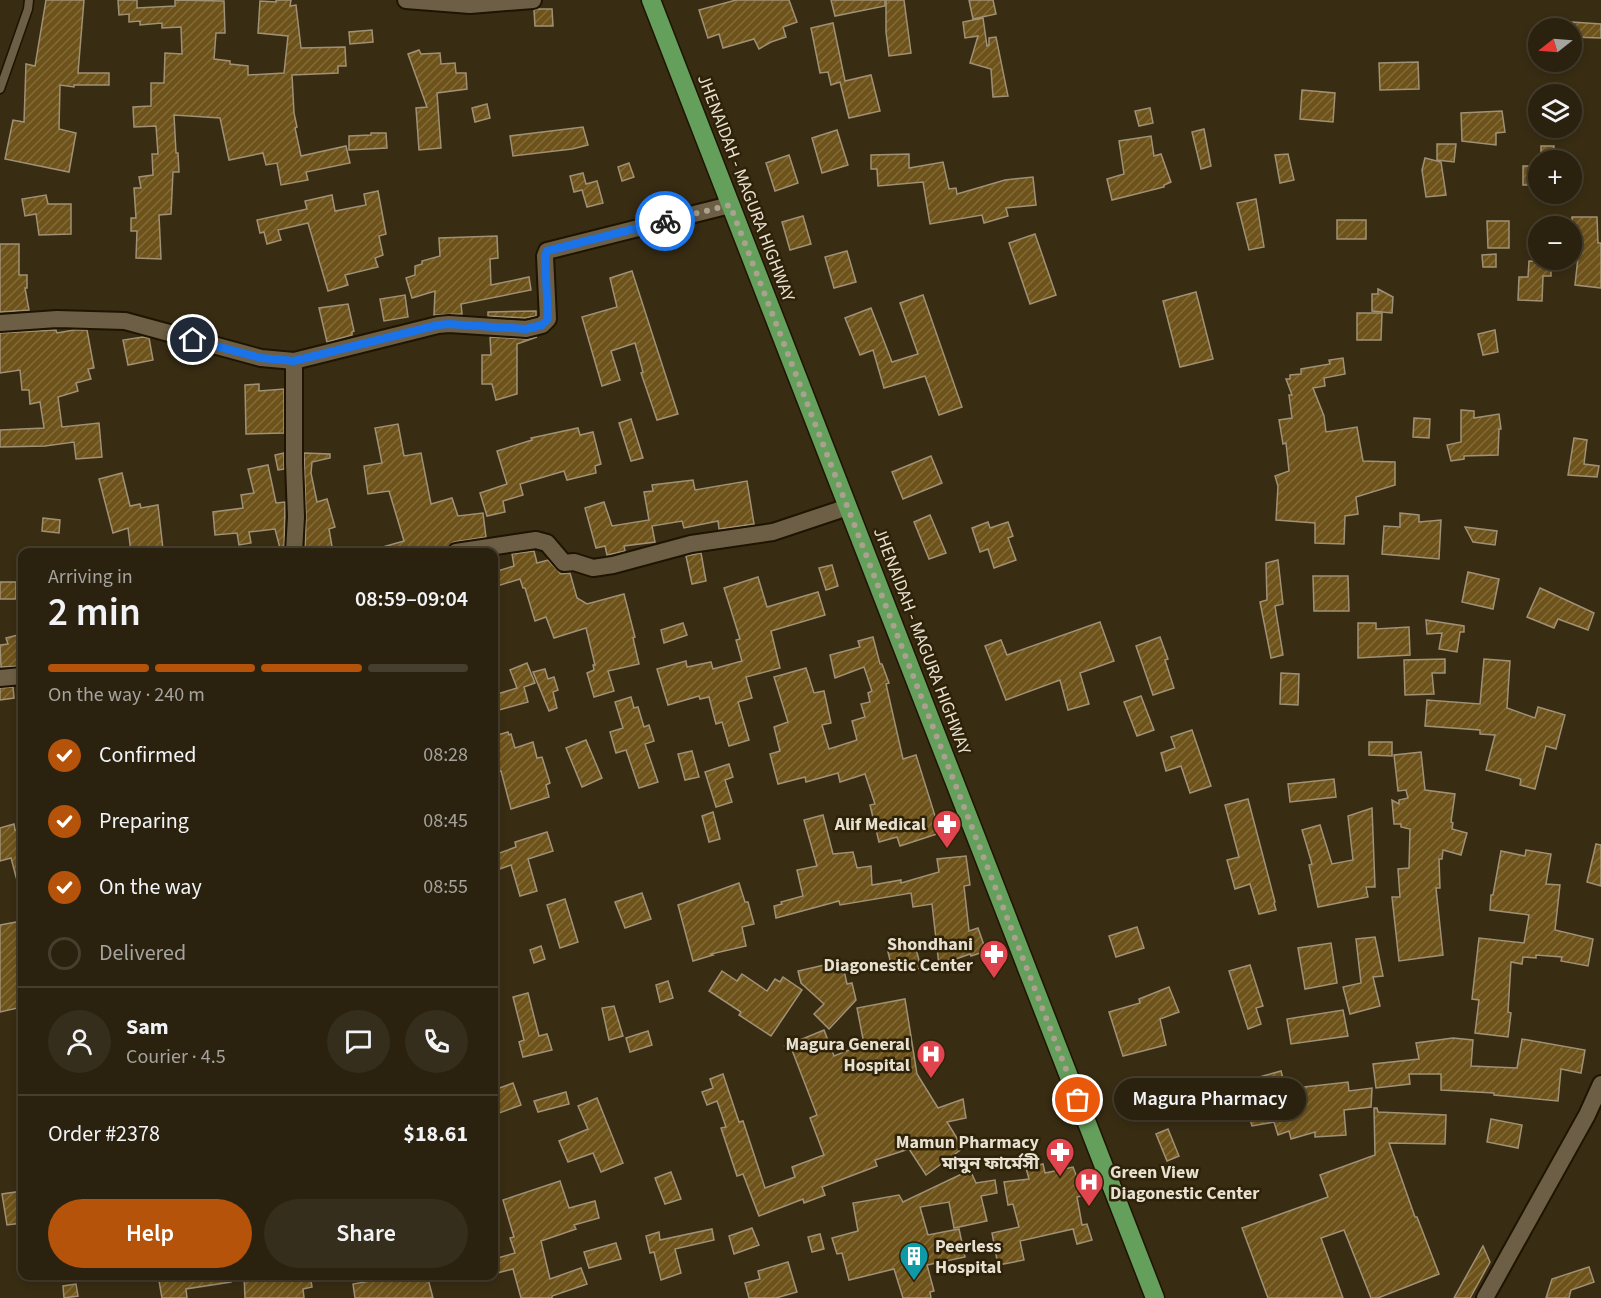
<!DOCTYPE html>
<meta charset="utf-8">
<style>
body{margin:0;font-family:"Source Sans 3","Noto Sans Bengali",sans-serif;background:#362e1c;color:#f1f3f6;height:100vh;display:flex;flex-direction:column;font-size:22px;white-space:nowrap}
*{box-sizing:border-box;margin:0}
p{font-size:20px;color:#a5a39e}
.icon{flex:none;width:33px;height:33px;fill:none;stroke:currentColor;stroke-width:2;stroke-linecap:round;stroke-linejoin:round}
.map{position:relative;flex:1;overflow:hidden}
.details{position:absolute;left:18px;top:548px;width:480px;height:732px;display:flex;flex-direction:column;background:#2a210e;border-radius:12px;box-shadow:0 3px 9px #0003,0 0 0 2px #463e2e}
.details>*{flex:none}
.needle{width:39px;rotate:253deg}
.tools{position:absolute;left:1528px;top:18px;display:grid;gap:12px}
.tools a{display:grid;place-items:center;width:54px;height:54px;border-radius:50%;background:#2a210e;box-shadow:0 3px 9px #0003,0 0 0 2px #463e2e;font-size:30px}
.pin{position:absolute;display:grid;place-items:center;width:51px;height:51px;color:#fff;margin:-26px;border:3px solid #fff;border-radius:50%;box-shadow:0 2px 6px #0007}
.courier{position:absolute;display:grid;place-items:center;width:60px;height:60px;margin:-30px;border:4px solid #1a73e8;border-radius:50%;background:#fff;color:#222;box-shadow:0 2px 8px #0007}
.bubble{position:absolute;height:42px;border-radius:21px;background:#2a210e;box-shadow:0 3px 9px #0003,0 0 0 2px #463e2e;font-size:20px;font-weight:600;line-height:42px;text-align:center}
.headline em{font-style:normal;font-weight:600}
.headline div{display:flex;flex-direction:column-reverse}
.headline{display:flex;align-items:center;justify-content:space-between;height:102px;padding:0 30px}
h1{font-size:39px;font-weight:600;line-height:45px}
.bar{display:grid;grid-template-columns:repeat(4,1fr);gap:9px 6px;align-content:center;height:72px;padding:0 30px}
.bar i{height:8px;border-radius:4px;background:#463e2e}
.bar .selected{background:#b45309}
.bar p{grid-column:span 4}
.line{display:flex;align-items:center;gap:15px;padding:0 30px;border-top:2px solid #463e2e}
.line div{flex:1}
.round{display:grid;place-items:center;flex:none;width:63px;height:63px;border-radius:32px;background:#362e1c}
ol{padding:0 30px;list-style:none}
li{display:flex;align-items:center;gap:18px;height:66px}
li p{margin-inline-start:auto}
li .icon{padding:6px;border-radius:50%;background:#b45309;color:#fff;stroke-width:4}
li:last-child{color:#a5a39e}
li i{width:33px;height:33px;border:3px solid #463e2e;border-radius:50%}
.cta{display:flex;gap:12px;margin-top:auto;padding:12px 30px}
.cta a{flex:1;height:69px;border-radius:36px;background:#b45309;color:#fff;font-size:24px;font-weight:600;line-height:69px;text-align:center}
.cta a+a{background:#362e1c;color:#f1f3f6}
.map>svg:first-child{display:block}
</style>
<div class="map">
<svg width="1601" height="1298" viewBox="0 0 1601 1298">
<defs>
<pattern id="building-hatch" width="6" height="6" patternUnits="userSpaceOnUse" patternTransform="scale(1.5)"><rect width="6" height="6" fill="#6d521a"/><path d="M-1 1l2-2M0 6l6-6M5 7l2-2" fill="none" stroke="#826b3a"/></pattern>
</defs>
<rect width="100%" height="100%" fill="#382c13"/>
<g fill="url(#building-hatch)" stroke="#a09176" stroke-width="1.5">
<polygon points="46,0 84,0 78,73 109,73 109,85 74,85 74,87 60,85 59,129 76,133 69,172 5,159 13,120 24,122 26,64 35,66"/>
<polygon points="118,0 137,0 137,8 175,6 175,0 224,1 225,33 216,33 214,59 230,61 230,64 248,66 248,75 284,73 288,36 258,33 260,1 276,2 276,0 291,0 290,6 296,5 301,48 345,47 346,66 338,66 338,73 292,75 294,113 297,127 295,128 301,156 346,146 350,163 306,172 308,180 281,185 277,163 266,165 263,153 229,160 220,118 174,115 176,153 178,153 179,172 173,172 171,214 159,215 161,259 136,258 137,231 131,231 131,218 136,218 134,188 141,188 139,177 153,175 152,154 158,154 156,126 134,127 133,107 151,106 151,83 164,83 165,53 182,54 181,27 162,28 162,23 140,25 140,21 129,22 129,14 119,15"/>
<polygon points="736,0 789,0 797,22 783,27 786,37 771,42 759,49 754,39 723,48 719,34 708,38 699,10"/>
<polygon points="831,0 885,0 885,6 835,16"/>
<polygon points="886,0 904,0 911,53 889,56 886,32"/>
<polygon points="969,0 993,0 996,14 973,19"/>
<polygon points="537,9 552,9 553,26 535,26 534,10"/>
<polygon points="983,18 987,46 989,45 989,38 996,37 1008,96 993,97 991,69 970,63 978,36 965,38 963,22"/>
<polygon points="1572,22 1601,24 1601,38 1572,37"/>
<polygon points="833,23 845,81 871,75 880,111 849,118 840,82 831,85 828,72 820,73 811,28"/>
<polygon points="372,30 373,42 350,44 349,32"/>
<polygon points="419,50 421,54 440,53 441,64 455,63 456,73 466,73 467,89 437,93 441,148 419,150 416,108 427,107 408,54"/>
<polygon points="1418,62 1419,89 1380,90 1379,63"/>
<polygon points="1302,90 1335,93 1333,122 1300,119"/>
<polygon points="487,104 490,118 475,122 472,108"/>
<polygon points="1150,108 1153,123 1139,126 1135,111"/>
<polygon points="1502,111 1505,132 1496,133 1496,145 1462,141 1461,113"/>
<polygon points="583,127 588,145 572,149 513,156 510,136"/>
<polygon points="1204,129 1211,166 1201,169 1192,132"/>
<polygon points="837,130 848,165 822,173 812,138"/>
<polygon points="371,133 386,133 387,148 349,150 349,136 371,135"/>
<polygon points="1151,136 1154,156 1161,154 1171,182 1164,185 1164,187 1112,200 1107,179 1124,174 1119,141"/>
<polygon points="1437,144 1456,144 1454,162 1437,160"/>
<polygon points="1541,146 1554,146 1553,160 1541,160"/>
<polygon points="909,154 909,168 943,162 949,189 956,188 957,194 1005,180 1033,177 1036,205 1006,208 1008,216 984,223 982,215 930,224 923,182 878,186 877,169 871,169 871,155"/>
<polygon points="1288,154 1294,180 1280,183 1275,155"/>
<polygon points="789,155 798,183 775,191 766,163"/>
<polygon points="1425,158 1441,162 1446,195 1426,197 1422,170"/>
<polygon points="629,163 634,177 622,181 618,167"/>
<rect x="1523" y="166" width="16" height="19"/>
<polygon points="583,173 586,184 597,181 603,203 587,207 582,190 574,192 570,176"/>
<polygon points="378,191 386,234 379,236 383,255 375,258 378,267 345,275 348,285 328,291 308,223 278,230 281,240 267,244 264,232 260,233 257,220 307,209 305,201 332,195 335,211 366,205 364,194"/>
<polygon points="46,195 48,204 71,204 71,234 39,235 36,214 25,216 22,199"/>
<polygon points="1256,199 1264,247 1249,250 1237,203"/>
<polygon points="803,216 811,244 790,250 782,222"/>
<polygon points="1572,217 1597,217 1598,243 1601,243 1601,288 1575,285 1579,248 1572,248"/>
<rect x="1337" y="220" width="29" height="19"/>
<polygon points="1487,221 1509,221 1509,248 1488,248"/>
<polygon points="1035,234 1056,295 1030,304 1009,243"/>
<polygon points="497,236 498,258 490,259 491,285 529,277 531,290 461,304 462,314 434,315 435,291 412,298 406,278 415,275 415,266 422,264 422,261 440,256 439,238"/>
<polygon points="0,244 19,244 19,275 27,275 27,288 25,288 29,310 0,312"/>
<polygon points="847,251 856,282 834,288 825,257"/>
<polygon points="1496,254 1496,267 1483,267 1482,255"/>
<polygon points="1529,261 1551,262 1551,276 1543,276 1542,301 1518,300 1519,277 1528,277"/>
<polygon points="632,271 678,414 657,420 641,373 643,372 635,343 611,351 620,380 602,386 582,317 617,307 610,278"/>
<polygon points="1378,289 1393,297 1392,313 1372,311 1372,294 1378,294"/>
<polygon points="1196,292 1213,359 1180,367 1163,301"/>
<polygon points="405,295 408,317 384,321 380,299"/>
<polygon points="923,295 962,407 939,415 925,376 884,388 873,350 860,355 845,318 871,308 892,362 918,354 900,303"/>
<polygon points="348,304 354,331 352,332 352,335 327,342 319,308"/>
<polygon points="536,311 536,316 525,318 488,316 488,312"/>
<polygon points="1357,313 1382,313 1381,340 1357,340"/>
<polygon points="56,330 57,333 74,330 87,330 94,368 88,369 91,379 76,383 78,391 58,397 62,427 99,423 102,457 76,459 74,442 45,446 0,447 0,430 44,428 40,402 30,404 29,390 22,390 20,370 0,373 0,333"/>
<polygon points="1495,330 1498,352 1483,355 1478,334"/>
<polygon points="143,337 149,338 153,360 128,365 123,340"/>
<polygon points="490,337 526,339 537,337 517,344 517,394 496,400 492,384 482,384 482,355 491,355"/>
<polygon points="1343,358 1345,374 1324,378 1325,386 1313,388 1324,416 1326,432 1357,427 1363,461 1395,462 1395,485 1356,497 1358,514 1345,516 1344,544 1315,543 1315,523 1276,520 1278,486 1275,476 1289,471 1286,443 1283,444 1279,420 1292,418 1289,395 1292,395 1286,379 1290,379 1290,375 1301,374 1301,369 1330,364 1329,360"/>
<polygon points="259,384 259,391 284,389 284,433 246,434 245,385"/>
<polygon points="1461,410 1474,411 1474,418 1499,414 1501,429 1499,429 1498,455 1464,456 1464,459 1451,461 1447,445 1461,442"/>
<polygon points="1414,418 1430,419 1429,438 1413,437"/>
<polygon points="631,419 643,458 631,461 619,423"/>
<polygon points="398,424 404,456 421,453 431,504 452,498 458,516 483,513 486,537 454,542 447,547 422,552 380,552 379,548 404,541 389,491 368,494 364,466 382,463 375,428"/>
<polygon points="578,428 580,435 593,432 601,464 595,466 596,473 567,480 564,471 520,484 523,495 503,501 505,512 487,516 480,493 507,484 497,451 532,440 531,438"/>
<polygon points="1574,438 1587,440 1584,464 1599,466 1597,477 1568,475"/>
<polygon points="284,453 284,469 278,470 275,455"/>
<polygon points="304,453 330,454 330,458 312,462 311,473 317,502 327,499 335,527 329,529 333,552 305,552 306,517"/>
<polygon points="931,456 942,483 903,499 892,472"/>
<polygon points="268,465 276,503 285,502 284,552 281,552 275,529 249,532 251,543 239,545 237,533 215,535 213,512 243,508 241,495 254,493 248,469"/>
<polygon points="122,473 130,506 140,504 141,508 158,505 163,549 131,552 128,528 113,533 99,479"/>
<polygon points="693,480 695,490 747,481 754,524 719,529 718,521 684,528 682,521 652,526 655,542 624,546 625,551 607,555 605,546 596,548 585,508 604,502 612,526 649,520 644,492 653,491 652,485"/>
<polygon points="1400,513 1419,515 1419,522 1441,520 1439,559 1382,554 1384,526 1400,527"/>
<polygon points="930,515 946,553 929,559 914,522"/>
<polygon points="43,518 60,520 59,533 42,531"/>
<polygon points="988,522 990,528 1008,522 1013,536 1008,538 1016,560 994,568 988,549 980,552 972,528"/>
<polygon points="1465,527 1497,531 1495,545 1473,542"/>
<polygon points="534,551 537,563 548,560 561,574 570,573 577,598 587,604 624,594 635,637 633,638 639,664 608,671 614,691 594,697 587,673 594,670 593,665 595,665 586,628 554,638 546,617 535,621 525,588 523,588 520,579 494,587 494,572 514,566 512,554"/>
<polygon points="701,553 706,581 692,584 686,556"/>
<polygon points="1278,560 1283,604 1275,606 1283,655 1271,658 1260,602 1267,600 1266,563"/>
<polygon points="832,565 838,586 826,590 819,568"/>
<polygon points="1468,572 1499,579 1493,609 1462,602"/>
<polygon points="1313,576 1348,576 1349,611 1314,611"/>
<polygon points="758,577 767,607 818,592 825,615 771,631 780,668 746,677 752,698 738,702 749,740 729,746 722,722 716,724 709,697 700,699 699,696 668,705 657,669 686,661 687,667 711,662 713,669 742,661 736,640 740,639 724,588"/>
<rect x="0" y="582" width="16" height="17"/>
<polygon points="1540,588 1594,613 1588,630 1558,619 1554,628 1527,617"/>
<polygon points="1426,620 1464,626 1464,632 1460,632 1457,652 1439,649 1442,633 1427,634"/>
<polygon points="1100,622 1114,661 1080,673 1089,704 1068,710 1060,680 1006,700 985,646 1001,640 1007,655"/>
<polygon points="683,623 687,635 664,643 661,630"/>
<polygon points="1358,623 1376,623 1376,629 1409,627 1410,655 1358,658"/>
<polygon points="22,634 22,666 1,667 0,645 8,644 6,638"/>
<polygon points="873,637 880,664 882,664 889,683 886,684 903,759 916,755 935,816 940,814 946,831 900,846 897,837 879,842 870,805 875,804 865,774 840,782 838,773 806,782 805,777 778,784 770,754 780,751 774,727 788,722 774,677 806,668 814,693 824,691 831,723 822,725 829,749 857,740 852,721 865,717 861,704 870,702 868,693 872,691 864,667 835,678 830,655 860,647 858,641"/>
<polygon points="1160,637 1168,659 1165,660 1174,688 1153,695 1136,646"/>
<polygon points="1445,659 1445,673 1432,673 1434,694 1405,695 1404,660"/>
<polygon points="1484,659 1510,661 1507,708 1535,718 1538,707 1565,715 1556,749 1546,746 1535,789 1520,785 1521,779 1486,770 1495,735 1480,734 1480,730 1425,726 1427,700 1480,704"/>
<polygon points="527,663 535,683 524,687 528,702 495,711 494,695 517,688 510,670"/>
<polygon points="545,669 548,679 554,677 558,690 553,692 557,708 549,711 533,672"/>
<polygon points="1281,673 1299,674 1298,705 1280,704"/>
<polygon points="13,687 14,698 0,700 0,688"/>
<polygon points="1141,696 1154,730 1137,736 1124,702"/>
<polygon points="631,697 634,708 638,707 644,727 649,725 654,741 645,744 658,782 639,788 626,750 616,753 610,732 623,728 615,702"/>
<polygon points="1192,730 1211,786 1190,793 1181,766 1166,771 1161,753 1175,748 1171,737"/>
<polygon points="508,732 509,735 511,734 515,748 533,742 537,758 542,757 550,783 546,785 549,797 511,809 501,771 497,772 494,759 494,736"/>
<polygon points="586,740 602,778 582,787 566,748"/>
<polygon points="1369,742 1392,742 1392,756 1369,755"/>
<polygon points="692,751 699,777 685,780 678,754"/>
<polygon points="1421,752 1425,790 1455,794 1451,822 1453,823 1452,829 1467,833 1461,855 1443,850 1442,859 1439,859 1440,888 1436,888 1443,955 1399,961 1392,897 1400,897 1398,869 1409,868 1410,829 1401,827 1401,824 1394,824 1392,800 1399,804 1399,800 1408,798 1406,790 1398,791 1394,755"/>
<polygon points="729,764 733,777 725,780 732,802 716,807 705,772"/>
<polygon points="1334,779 1336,797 1290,802 1288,784"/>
<polygon points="1248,799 1275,902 1274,903 1276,910 1259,914 1250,884 1235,889 1227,860 1239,857 1225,805"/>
<polygon points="1372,808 1375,887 1366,887 1368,897 1318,907 1309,865 1312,864 1302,830 1320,825 1332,864 1353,860 1348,816"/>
<polygon points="713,812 720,839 709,842 702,816"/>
<polygon points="823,815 833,854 853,852 857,868 871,866 872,885 901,880 901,883 939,872 937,859 966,856 970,885 964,886 969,931 978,928 986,951 971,956 970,954 939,965 932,904 913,907 911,893 840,905 839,901 776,918 774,906 782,904 781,902 803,896 797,870 817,866 804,820"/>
<polygon points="14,824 15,830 19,829 22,845 22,884 18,884 11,858 0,861 0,828"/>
<polygon points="547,832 553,851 528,859 537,891 520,896 511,865 494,871 494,855 516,847 515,842"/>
<polygon points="1596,844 1601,845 1601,886 1587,882"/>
<polygon points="1526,850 1551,854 1546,884 1560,885 1555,930 1593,939 1588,966 1561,961 1562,957 1536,955 1536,958 1523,957 1522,964 1511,962 1508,1012 1511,1013 1508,1037 1475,1033 1479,1000 1472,999 1479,938 1524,943 1529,915 1490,910 1491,895 1493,895 1501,851 1525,856"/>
<polygon points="739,883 745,902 748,902 754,924 742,927 746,946 711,954 713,955 693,961 678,905"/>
<polygon points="642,893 651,919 625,928 615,902"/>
<polygon points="565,899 578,942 560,948 547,905"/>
<polygon points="22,921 22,1007 0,1012 0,925"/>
<polygon points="1137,927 1144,948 1116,957 1109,936"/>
<polygon points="1375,937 1383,976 1373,977 1380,1006 1350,1014 1343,987 1361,983 1356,939"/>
<polygon points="914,941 921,968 905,972 902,961 891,964 887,948"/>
<polygon points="1331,943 1337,983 1305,989 1298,948"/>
<polygon points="541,946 545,959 534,963 530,950"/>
<polygon points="842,961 847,984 852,983 856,1000 829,1029 814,1014 824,1004 801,983 798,971"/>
<polygon points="1250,965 1263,1006 1256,1008 1261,1024 1248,1029 1229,971"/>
<polygon points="722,971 737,981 742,974 767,991 775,979 780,982 783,977 802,990 771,1036 739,1015 741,1012 709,991"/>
<polygon points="668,981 673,998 660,1002 656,985"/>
<polygon points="1169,987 1179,1012 1160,1019 1166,1045 1123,1056 1109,1012 1140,1003 1139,999"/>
<polygon points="528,993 539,1036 547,1034 552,1050 523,1057 519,1042 524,1040 513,997"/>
<polygon points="905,999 917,1074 938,1108 963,1099 966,1118 947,1122 963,1148 926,1175 909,1149 875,1160 877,1166 822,1187 825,1195 804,1203 803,1199 759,1216 743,1174 737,1176 721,1128 726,1127 717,1101 707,1105 702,1092 713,1088 710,1079 723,1074 739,1122 743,1121 765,1188 795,1177 792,1167 824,1155 810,1118 817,1115 792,1050 785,1046 824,1030 834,1056 864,1044 857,1008"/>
<polygon points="614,1006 623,1036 609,1040 602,1008"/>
<polygon points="1343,1010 1348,1036 1291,1044 1287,1019"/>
<polygon points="648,1031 652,1045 630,1052 626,1038"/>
<polygon points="1453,1038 1473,1040 1471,1066 1517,1068 1522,1039 1585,1050 1581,1073 1561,1069 1558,1101 1494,1095 1494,1093 1441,1090 1441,1074 1409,1074 1410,1084 1376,1088 1373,1064 1419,1059 1416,1043"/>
<polygon points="1281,1071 1286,1089 1348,1082 1349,1091 1372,1088 1371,1107 1344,1110 1346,1135 1315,1137 1315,1132 1291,1139 1289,1131 1278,1135 1274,1122 1252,1126 1246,1106 1258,1103 1252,1079"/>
<polygon points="513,1083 521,1105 494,1115 494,1090"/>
<polygon points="1209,1087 1214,1102 1187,1111 1182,1096"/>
<polygon points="566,1092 569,1104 538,1112 534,1101"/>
<polygon points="597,1098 623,1163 601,1172 593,1153 568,1162 559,1141 588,1129 578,1106"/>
<polygon points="1374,1108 1377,1108 1378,1112 1446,1115 1445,1144 1389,1143 1415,1217 1417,1217 1439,1274 1378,1298 1371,1298 1344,1230 1321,1238 1343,1298 1268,1298 1242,1228 1328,1197 1320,1175 1375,1155"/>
<polygon points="1491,1119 1522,1125 1518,1148 1487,1142"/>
<polygon points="1168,1129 1179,1156 1167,1161 1156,1134"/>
<polygon points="1043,1164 1045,1173 1073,1167 1076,1175 1085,1173 1090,1194 1077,1197 1082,1225 1087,1224 1092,1240 1077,1244 1073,1229 1020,1241 1024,1260 998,1265 992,1233 1019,1227 1013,1204 1008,1205 1004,1182 1029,1179 1026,1168"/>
<polygon points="970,1170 976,1183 995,1180 997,1193 981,1196 987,1221 954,1228 949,1202 920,1207 928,1235 959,1229 965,1257 927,1265 934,1291 930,1292 931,1298 903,1298 894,1269 849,1280 842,1253 837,1254 832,1238 858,1231 853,1203 899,1195 903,1202"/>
<polygon points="671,1172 681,1199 665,1204 655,1178"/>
<polygon points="560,1181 569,1208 595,1201 599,1218 574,1225 576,1229 541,1241 550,1279 581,1268 587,1284 552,1296 552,1298 521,1298 513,1269 497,1273 494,1259 515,1253 510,1238 514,1237 503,1200"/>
<polygon points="22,1191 22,1223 7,1225 2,1194"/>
<polygon points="752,1228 759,1245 734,1254 729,1236"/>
<polygon points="712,1229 714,1240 675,1249 681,1273 661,1280 654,1252 650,1253 646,1236 659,1232 660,1240"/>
<polygon points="820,1234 824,1249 812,1252 808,1237"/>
<polygon points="616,1243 621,1259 589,1268 584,1252"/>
<polygon points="1483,1246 1490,1262 1470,1298 1454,1298"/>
<polygon points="788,1262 797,1292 776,1298 749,1298 745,1283 760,1279 758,1271"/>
<polygon points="1589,1267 1594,1282 1571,1290 1569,1298 1546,1298 1552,1279"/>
<polygon points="158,1275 231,1275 231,1282 186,1289 187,1298 162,1298"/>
<polygon points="244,1275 310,1275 312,1287 303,1289 304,1298 245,1298"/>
<polygon points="404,1275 427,1275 433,1298 355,1298 353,1284"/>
<polygon points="76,1284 78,1296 64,1298 63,1286"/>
</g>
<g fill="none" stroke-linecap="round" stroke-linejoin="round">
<g stroke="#1f1400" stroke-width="11">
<polyline id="lane" points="0,89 28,9 29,0"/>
</g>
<g stroke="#1f1400" stroke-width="20">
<g id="street">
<polyline points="406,0 470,5 533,0"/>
<polyline points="0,323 57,319 125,321 261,358 294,361 438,325 449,324 526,329 542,325 548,319 545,256 547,251 730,205"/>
<polyline points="294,361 294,463 296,517 294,552"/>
<polyline points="456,552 536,540 547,543 564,563 574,562 593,568 613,565 691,544 773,532 848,507"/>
<polyline points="0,678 22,676"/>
<polyline points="1485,1298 1587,1115 1601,1084"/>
</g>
</g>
<g stroke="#1f1400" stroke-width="21">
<polyline id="highway" points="651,0 1155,1298"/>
</g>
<use href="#lane" stroke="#6c5f45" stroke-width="8"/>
<use href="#street" stroke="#6c5f45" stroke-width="16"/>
<use href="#highway" stroke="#659f5c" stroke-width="18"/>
</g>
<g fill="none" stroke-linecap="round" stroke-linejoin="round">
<polyline stroke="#aaa28f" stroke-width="6" stroke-dasharray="0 10.8" points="665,221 730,205 1078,1100"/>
<polyline stroke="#1a73e8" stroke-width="8" points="193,340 261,358 294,361 438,325 449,324 526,329 542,325 548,319 545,256 547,251 665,221"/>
</g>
<defs>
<g id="pharmacy-pin" transform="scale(1.5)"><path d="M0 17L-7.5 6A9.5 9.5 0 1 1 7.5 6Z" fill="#e0444e" stroke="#2e2209"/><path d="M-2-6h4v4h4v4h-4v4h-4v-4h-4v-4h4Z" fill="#fff"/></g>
<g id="hospital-pin" transform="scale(1.5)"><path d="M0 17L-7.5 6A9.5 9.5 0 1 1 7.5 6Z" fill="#e0444e" stroke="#2e2209"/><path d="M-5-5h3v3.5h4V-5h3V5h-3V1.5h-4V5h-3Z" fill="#fff"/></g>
<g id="building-pin" transform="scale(1.5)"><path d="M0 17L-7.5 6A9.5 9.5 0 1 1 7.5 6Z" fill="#0f9aa8" stroke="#2e2209"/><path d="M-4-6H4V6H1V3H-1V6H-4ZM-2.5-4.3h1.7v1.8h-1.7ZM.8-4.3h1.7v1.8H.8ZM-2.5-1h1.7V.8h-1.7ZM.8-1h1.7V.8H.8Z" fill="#fff"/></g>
</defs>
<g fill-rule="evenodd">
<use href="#pharmacy-pin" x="947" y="824"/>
<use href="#pharmacy-pin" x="994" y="954"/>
<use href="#hospital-pin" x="931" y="1054"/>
<use href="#pharmacy-pin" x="1060" y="1152"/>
<use href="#hospital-pin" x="1089" y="1182"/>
<use href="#building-pin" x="914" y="1256"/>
</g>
<g text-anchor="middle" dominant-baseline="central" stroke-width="5" stroke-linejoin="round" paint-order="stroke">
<g font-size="18" fill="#e8e1d2" stroke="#2e2209">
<text transform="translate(746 188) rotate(69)">JHENAIDAH - MAGURA HIGHWAY</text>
<text transform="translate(922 641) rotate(69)">JHENAIDAH - MAGURA HIGHWAY</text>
</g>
<g font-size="18" font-weight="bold" fill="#e8e1d2" stroke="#2e2209" text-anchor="end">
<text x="926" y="824">Alif Medical</text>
<text x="973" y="944">Shondhani<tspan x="973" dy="21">Diagonestic Center</tspan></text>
<text x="910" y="1044">Magura General<tspan x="910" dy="21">Hospital</tspan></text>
<text x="1039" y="1142">Mamun Pharmacy<tspan x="1039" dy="21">মামুন ফার্মেসী</tspan></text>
<text x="1110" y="1172" text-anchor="start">Green View<tspan x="1110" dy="21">Diagonestic Center</tspan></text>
<text x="935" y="1246" text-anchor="start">Peerless<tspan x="935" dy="21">Hospital</tspan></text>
</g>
</g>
</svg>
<div class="tools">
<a><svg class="needle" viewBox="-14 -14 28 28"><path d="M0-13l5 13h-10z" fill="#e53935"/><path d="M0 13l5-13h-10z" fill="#a5a39e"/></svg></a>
<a><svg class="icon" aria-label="layers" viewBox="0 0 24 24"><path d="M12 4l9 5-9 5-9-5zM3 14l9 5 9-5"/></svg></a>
<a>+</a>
<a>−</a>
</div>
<div class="pin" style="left:1078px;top:1100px;background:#ea580c"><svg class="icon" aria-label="bag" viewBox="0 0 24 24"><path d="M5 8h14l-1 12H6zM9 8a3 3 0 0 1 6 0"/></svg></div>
<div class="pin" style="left:193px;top:340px;background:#1f2937"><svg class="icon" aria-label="home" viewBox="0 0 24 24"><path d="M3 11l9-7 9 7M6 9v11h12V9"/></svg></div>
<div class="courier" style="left:665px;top:221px"><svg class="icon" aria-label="bike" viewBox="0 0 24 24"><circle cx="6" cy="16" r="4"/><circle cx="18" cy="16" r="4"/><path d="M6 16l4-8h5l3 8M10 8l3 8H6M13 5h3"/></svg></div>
<div class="bubble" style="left:1114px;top:1078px;width:192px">Magura Pharmacy</div>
<section class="details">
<div class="headline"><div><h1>2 min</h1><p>Arriving in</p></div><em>08:59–09:04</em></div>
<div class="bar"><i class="selected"></i><i class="selected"></i><i class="selected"></i><i></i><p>On the way · 240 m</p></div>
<ol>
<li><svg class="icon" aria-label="check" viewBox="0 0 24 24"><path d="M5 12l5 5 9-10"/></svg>Confirmed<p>08:28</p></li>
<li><svg class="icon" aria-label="check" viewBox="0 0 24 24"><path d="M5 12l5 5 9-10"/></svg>Preparing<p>08:45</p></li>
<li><svg class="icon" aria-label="check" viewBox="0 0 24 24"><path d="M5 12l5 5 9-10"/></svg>On the way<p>08:55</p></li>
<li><i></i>Delivered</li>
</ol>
<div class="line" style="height:108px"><a class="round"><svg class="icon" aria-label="person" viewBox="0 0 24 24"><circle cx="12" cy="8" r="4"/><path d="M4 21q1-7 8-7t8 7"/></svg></a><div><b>Sam</b><p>Courier · 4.5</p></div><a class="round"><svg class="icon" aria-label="chat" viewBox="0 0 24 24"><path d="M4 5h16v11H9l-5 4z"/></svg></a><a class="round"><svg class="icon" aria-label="phone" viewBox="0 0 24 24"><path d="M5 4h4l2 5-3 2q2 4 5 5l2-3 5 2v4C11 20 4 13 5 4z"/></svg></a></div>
<div class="line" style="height:78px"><div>Order #2378</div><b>$18.61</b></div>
<div class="cta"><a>Help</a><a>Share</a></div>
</section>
</div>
